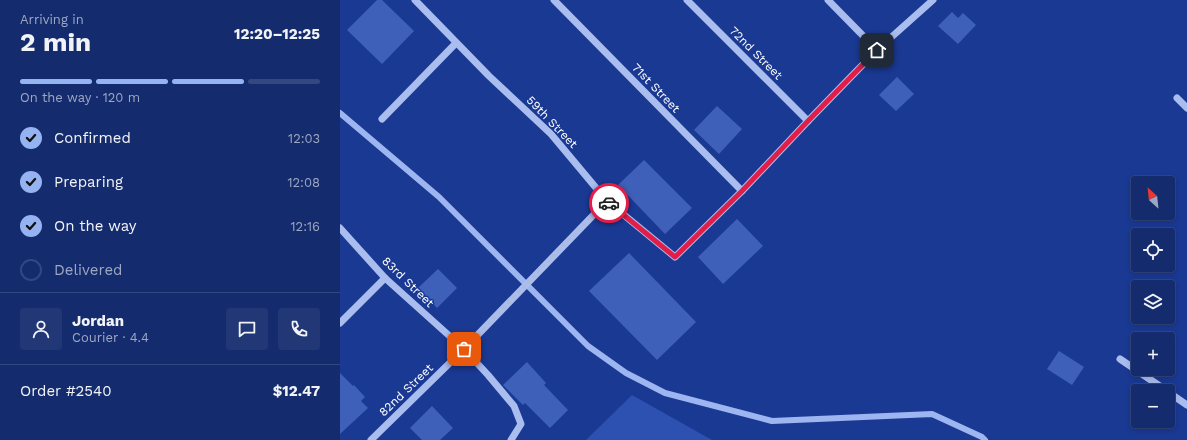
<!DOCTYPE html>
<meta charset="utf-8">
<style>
body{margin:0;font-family:"Work Sans",sans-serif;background:#213776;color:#f1f3f6;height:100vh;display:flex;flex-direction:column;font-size:15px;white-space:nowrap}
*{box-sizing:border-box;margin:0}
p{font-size:13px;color:#9da7c2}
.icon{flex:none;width:22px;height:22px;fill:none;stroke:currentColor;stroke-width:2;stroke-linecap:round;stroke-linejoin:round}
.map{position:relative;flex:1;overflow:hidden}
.drawer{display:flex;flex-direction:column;background:#142b6e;width:340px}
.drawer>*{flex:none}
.needle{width:26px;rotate:333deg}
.tools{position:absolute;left:791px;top:176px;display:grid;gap:8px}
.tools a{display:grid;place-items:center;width:44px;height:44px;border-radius:4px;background:#142b6e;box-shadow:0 2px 6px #0003,0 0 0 1px #334781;font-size:20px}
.pin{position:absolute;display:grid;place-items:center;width:34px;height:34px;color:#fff;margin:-17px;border-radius:8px;box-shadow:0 2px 6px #0006}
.courier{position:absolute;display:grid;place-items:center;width:40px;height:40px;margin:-20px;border:3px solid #e11d48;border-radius:50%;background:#fff;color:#222;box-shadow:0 1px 5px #0007}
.summary em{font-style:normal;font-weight:700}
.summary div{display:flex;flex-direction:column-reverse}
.summary{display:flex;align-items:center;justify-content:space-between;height:68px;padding:0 20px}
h1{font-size:26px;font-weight:700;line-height:30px}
.bar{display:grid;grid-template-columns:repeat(4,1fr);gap:6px 4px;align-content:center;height:48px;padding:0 20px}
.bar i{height:5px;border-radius:3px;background:#334781}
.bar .active{background:#95b2f1}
.bar p{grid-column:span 4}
.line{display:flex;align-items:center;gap:10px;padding:0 20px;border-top:1px solid #334781}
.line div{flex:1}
.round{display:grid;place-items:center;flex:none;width:42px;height:42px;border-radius:4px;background:#213776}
ol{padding:0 20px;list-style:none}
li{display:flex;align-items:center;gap:12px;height:44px}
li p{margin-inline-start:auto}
li .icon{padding:4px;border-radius:50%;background:#95b2f1;color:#111;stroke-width:4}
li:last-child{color:#9da7c2}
li i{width:22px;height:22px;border:2px solid #334781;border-radius:50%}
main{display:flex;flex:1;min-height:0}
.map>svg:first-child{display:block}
</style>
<main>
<section class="drawer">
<div class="summary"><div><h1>2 min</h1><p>Arriving in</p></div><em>12:20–12:25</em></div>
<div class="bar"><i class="active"></i><i class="active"></i><i class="active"></i><i></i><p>On the way · 120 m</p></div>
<ol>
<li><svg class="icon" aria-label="check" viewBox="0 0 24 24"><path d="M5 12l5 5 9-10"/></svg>Confirmed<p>12:03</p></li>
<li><svg class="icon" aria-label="check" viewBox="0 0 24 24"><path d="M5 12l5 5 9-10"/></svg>Preparing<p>12:08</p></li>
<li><svg class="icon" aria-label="check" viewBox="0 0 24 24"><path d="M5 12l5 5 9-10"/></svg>On the way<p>12:16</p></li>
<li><i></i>Delivered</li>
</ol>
<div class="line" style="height:72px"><a class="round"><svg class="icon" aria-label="person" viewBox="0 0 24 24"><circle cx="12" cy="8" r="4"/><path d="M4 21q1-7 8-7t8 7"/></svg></a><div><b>Jordan</b><p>Courier · 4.4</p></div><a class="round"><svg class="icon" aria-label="chat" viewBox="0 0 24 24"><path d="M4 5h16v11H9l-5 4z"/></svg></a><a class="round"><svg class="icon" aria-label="phone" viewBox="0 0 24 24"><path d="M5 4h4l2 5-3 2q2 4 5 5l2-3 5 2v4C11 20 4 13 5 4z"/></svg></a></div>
<div class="line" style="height:52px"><div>Order #2540</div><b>$12.47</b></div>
</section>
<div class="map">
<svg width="847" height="440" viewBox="0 0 847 440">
<rect width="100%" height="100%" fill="#1a3993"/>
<polygon fill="#2d51b1" points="292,395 372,440 246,440"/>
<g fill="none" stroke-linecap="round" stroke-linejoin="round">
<polyline stroke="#9db5f1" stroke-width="6" points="0,113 99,197 248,346 286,373 325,393 432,421 592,414 642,437 645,440"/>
</g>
<g fill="#3e60b9">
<polygon points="37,0 42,0 74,31 42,64 7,30"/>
<polygon points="612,12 618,18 623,13 636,25 618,44 598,26"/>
<polygon points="557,77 574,94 556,111 539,95"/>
<polygon points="377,106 402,129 379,154 354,130"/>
<polygon points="304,160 352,208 325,234 278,185"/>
<polygon points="397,219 423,246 383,284 358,257"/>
<polygon points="289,253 356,322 317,360 249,291"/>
<polygon points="98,269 117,288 97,308 78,288"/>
<polygon points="719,351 744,367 732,385 707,369"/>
<polygon points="187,362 206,383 204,385 228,410 210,428 185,403 183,405 163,385"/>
<polygon points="0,373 13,386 14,385 25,397 21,401 28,408 0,434"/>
<polygon points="92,406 113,428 100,440 82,440 70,428"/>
</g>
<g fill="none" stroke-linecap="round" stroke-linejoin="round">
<g stroke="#aabdef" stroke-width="7">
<polyline points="75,0 149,76 211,134 267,201 335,257 402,191 468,121 537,50 593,0"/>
<polyline points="214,0 402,191"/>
<polyline points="347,0 468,121"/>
<polyline points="488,0 537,50"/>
<polyline points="837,98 847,108"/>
<polyline points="42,119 116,43"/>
<polyline points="0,228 45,278 124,349 148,375 174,406 181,424 171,440"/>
<polyline points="0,323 45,278"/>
<polyline points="780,359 827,391"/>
<polyline points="828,392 847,405"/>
<polyline points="31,440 124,349 267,201"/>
</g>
</g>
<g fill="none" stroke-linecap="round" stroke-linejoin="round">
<polyline stroke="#afbad9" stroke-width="4" stroke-dasharray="0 7.2" points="124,349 266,201 269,203"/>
<polyline stroke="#e11d48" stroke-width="5" points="269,203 335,257 402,191 468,121 537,50"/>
</g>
<g text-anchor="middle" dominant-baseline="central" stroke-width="3" stroke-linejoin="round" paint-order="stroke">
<g font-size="12" fill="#fff" stroke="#1a3993">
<text transform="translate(416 53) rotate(45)">72nd Street</text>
<text transform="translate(316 88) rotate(46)">71st Street</text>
<text transform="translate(212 122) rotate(46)">59th Street</text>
<text transform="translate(68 282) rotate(44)">83rd Street</text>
<text transform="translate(66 390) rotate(-44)">82nd Street</text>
</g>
</g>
</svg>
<div class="tools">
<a><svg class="needle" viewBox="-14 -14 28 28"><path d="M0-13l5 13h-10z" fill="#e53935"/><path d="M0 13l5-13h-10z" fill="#9da7c2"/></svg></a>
<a><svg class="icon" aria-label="locate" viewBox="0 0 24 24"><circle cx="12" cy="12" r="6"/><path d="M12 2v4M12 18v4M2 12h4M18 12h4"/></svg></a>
<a><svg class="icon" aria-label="layers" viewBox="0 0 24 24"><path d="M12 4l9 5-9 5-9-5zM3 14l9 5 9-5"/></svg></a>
<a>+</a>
<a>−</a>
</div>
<div class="pin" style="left:124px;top:349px;background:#ea580c"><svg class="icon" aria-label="bag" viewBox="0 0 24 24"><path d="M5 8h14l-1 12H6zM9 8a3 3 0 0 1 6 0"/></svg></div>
<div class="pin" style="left:537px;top:50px;background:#1f2937"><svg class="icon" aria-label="home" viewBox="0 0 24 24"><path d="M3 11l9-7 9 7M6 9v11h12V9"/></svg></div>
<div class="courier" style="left:269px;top:203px"><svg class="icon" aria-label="car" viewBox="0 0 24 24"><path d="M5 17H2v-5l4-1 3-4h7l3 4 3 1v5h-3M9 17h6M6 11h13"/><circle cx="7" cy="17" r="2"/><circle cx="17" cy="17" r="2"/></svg></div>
</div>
</main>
